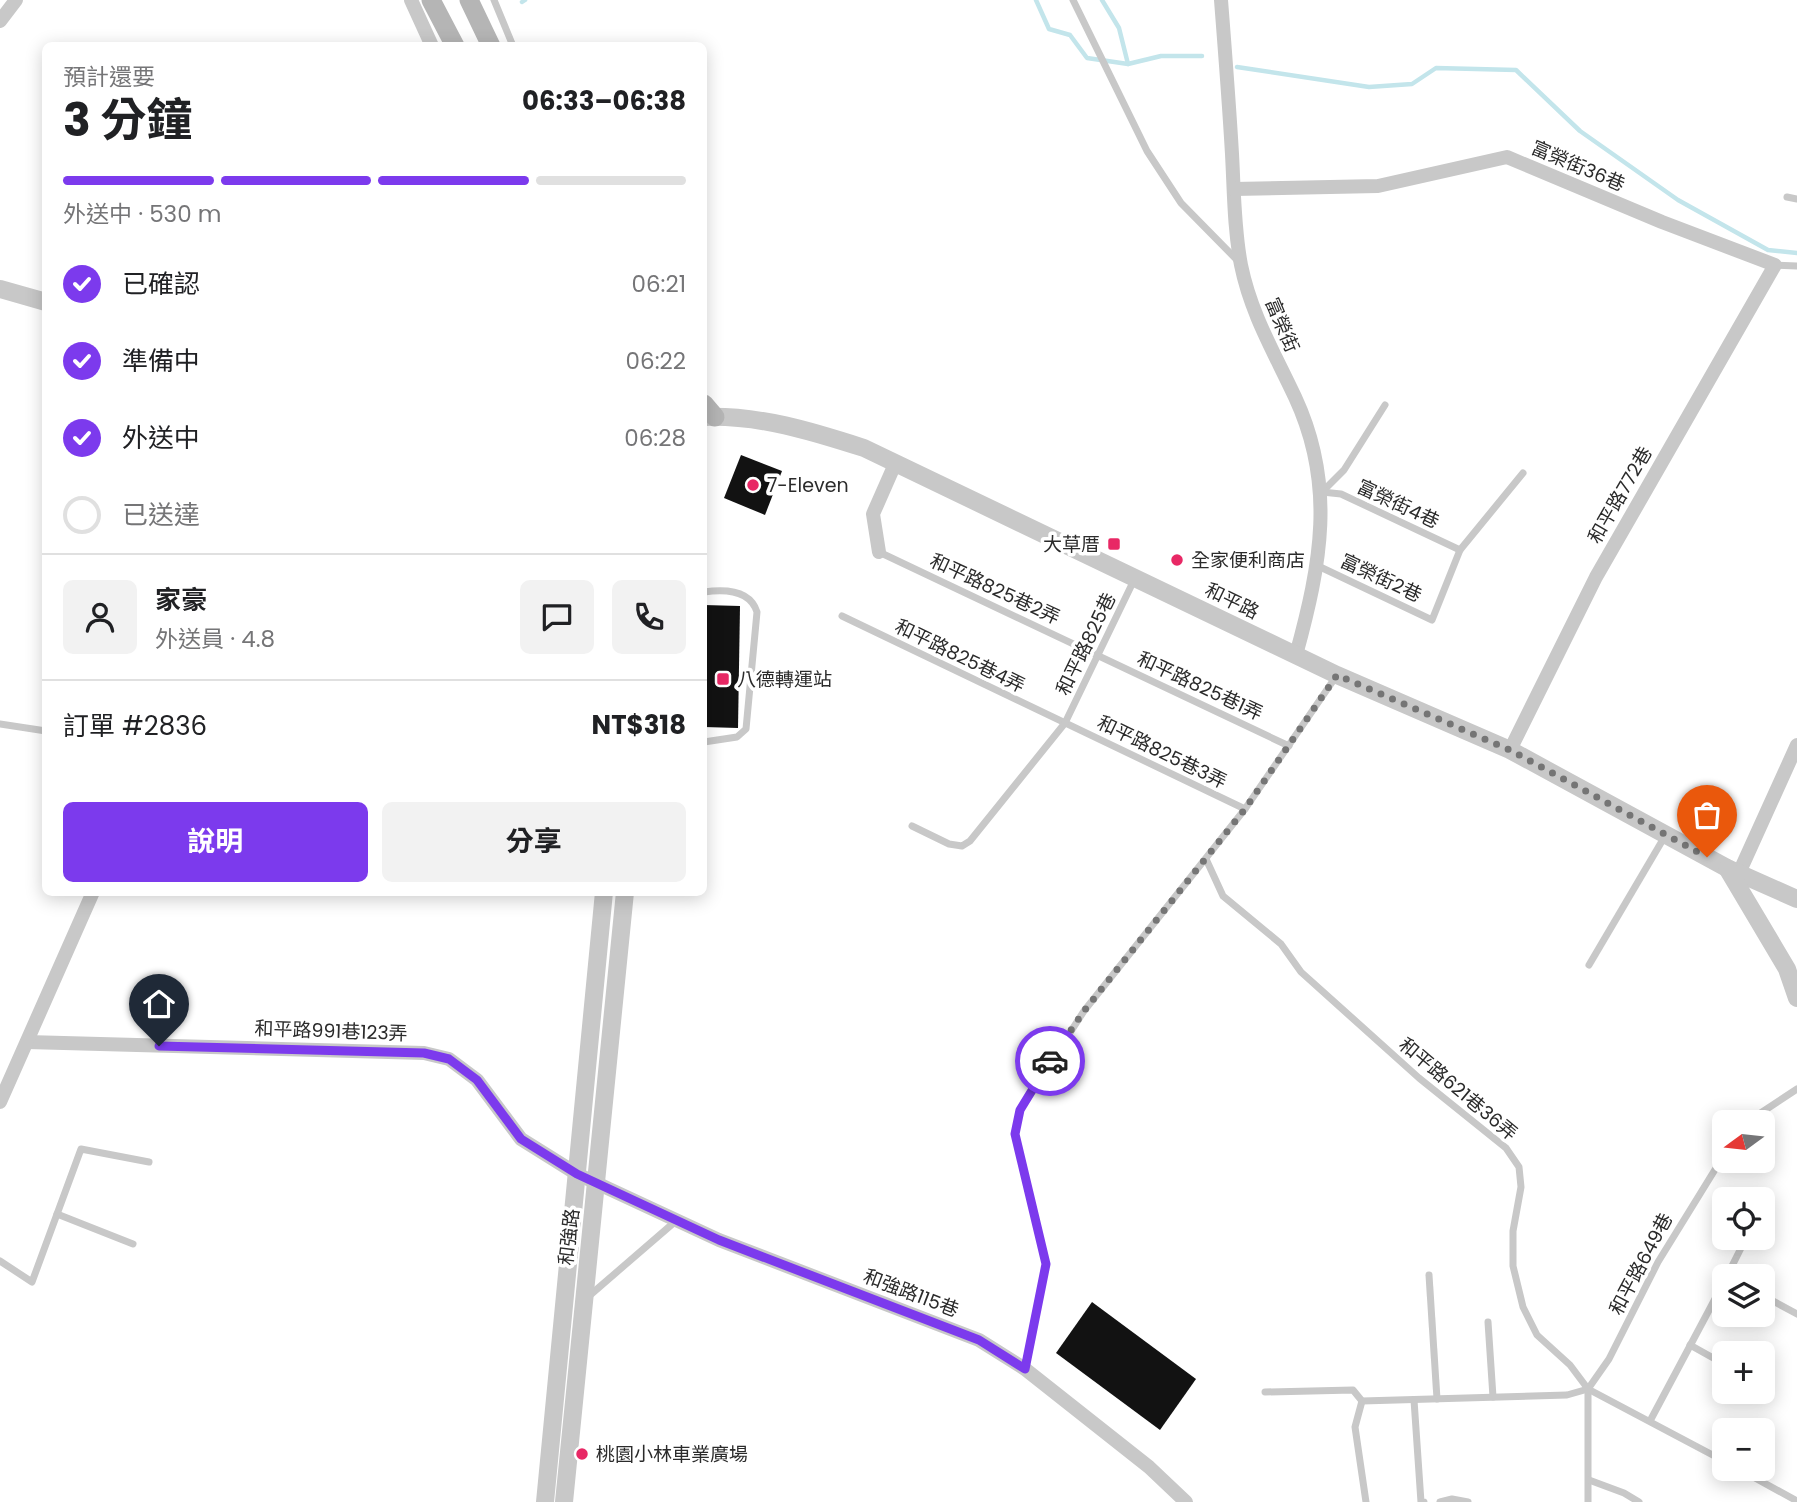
<!DOCTYPE html>
<html lang="zh-TW">
<meta charset="utf-8">
<style>
body{margin:0;font-family:Poppins,"Noto Sans TC",sans-serif;background:#f2f2f2;color:#202124;height:100vh;display:flex;flex-direction:column;font-size:26px;white-space:nowrap}
*{box-sizing:border-box;margin:0}
p{font-size:23px;color:#757577}
.icon{flex:none;width:38px;height:38px;fill:none;stroke:currentColor;stroke-width:2;stroke-linecap:round;stroke-linejoin:round}
.map{position:relative;flex:1;overflow:hidden}
.panel{position:absolute;left:42px;top:42px;width:665px;height:854px;display:flex;flex-direction:column;background:#fff;border-radius:10px;box-shadow:0 4px 18px #0003}
.panel>*{flex:none}
.needle{width:46px;rotate:255deg}
.tools{position:absolute;left:1712px;top:1110px;display:grid;gap:14px}
.tools a{display:grid;place-items:center;width:63px;height:63px;border-radius:10px;background:#fff;box-shadow:0 4px 18px #0003;font-size:35px}
.pin{position:absolute;display:grid;place-items:center;width:60px;height:60px;color:#fff;margin:-72px -30px;border-radius:50% 50% 50% 0;rotate:-45deg;box-shadow:0 0 7px #0007}
.pin .icon{rotate:45deg}
.courier{position:absolute;display:grid;place-items:center;width:70px;height:70px;margin:-35px;border:5px solid #7c3aed;border-radius:50%;background:#fff;color:#222;box-shadow:0 2px 9px #0007}
.headline em{font-style:normal;font-weight:700}
.headline div{display:flex;flex-direction:column-reverse}
.headline{display:flex;align-items:center;justify-content:space-between;height:119px;padding:0 21px}
h1{font-size:46px;font-weight:700;line-height:52px}
.bar{display:grid;grid-template-columns:repeat(4,1fr);gap:10px 7px;align-content:center;height:84px;padding:0 21px}
.bar i{height:9px;border-radius:5px;background:#e0e0e0}
.bar .active{background:#7c3aed}
.bar p{grid-column:span 4}
.line{display:flex;align-items:center;gap:18px;padding:0 21px;border-top:2px solid #e0e0e0}
.line div{flex:1}
.round{display:grid;place-items:center;flex:none;width:74px;height:74px;border-radius:10px;background:#f2f2f2}
ol{padding:0 21px;list-style:none}
li{display:flex;align-items:center;gap:21px;height:77px}
li p{margin-inline-start:auto}
li .icon{padding:7px;border-radius:50%;background:#7c3aed;color:#fff;stroke-width:4}
li:last-child{color:#757577}
li i{width:38px;height:38px;border:4px solid #e0e0e0;border-radius:50%}
.cta{display:flex;gap:14px;margin-top:auto;padding:14px 21px}
.cta a{flex:1;height:80px;border-radius:10px;background:#7c3aed;color:#fff;font-size:28px;font-weight:700;line-height:80px;text-align:center}
.cta a+a{background:#f2f2f2;color:#202124}
.map>svg:first-child{display:block}
</style>
<div class="map">
<svg width="1797" height="1502" viewBox="0 0 1797 1502">
<rect width="100%" height="100%" fill="#fff"/>
<g fill="none" stroke-linecap="round" stroke-linejoin="round">
<g stroke="#c3e5eb" stroke-width="4.5">
<polyline points="1036,0 1049,29 1070,35 1087,58 1128,64 1161,56 1202,56"/>
<polyline points="1102,0 1119,28 1128,64"/>
<polyline points="522,2 525,0"/>
<polyline points="1237,67 1369,87 1412,84 1436,68 1516,70 1580,131 1678,200 1768,250 1797,253"/>
</g>
</g>
<g fill="#121212">
<polygon points="741,455 782,471 765,515 724,498"/>
<polygon points="704,605 740,606 738,728 704,727"/>
<polygon points="1092,1302 1196,1379 1160,1430 1056,1353"/>
</g>
<g fill="none" stroke-linecap="round" stroke-linejoin="round">
<g stroke="#c8c8c8" stroke-width="7">
<polyline points="494,0 513,46"/>
<polyline points="1073,0 1147,151 1181,203 1238,261"/>
<polyline points="1787,197 1797,199"/>
<polyline points="1775,265 1797,266"/>
<polyline points="1322,492 1341,494 1460,550"/>
<polyline points="1322,492 1344,470 1385,405"/>
<polyline points="879,552 1289,746"/>
<polyline points="1316,565 1432,620 1460,550 1523,473"/>
<path d="M704 592C725 589 750 590 757 612L746 729 737 737 704 742"/>
<polyline points="842,616 1245,809"/>
<polyline points="0,724 46,731"/>
<polyline points="912,826 949,844 962,846 970,841 1065,723 1135,578"/>
<polyline points="1206,859 1223,896 1281,944 1301,972 1419,1078 1506,1148 1519,1167 1521,1187 1513,1231 1513,1266 1523,1307 1537,1335 1570,1365 1588,1389 1724,1461"/>
<polyline points="1589,965 1665,836"/>
<polyline points="1747,1122 1797,1089"/>
<polyline points="57,1214 133,1244"/>
<polyline points="0,1261 32,1282 81,1149 149,1162"/>
<polyline points="1429,1275 1437,1399"/>
<polyline points="1727,1276 1741,1248"/>
<polyline points="1762,1295 1797,1314"/>
<polyline points="589,1296 677,1220"/>
<polyline points="1488,1322 1493,1397"/>
<polyline points="1690,1345 1724,1364"/>
<polyline points="1025,1368 1046,1264 1015,1134 1020,1110 1084,1011 1245,809 1337,675"/>
<polyline points="1588,1389 1609,1359 1658,1262 1724,1155"/>
<polyline points="1588,1389 1588,1502"/>
<polyline points="1265,1392 1353,1390 1362,1401 1567,1395 1588,1389"/>
<polyline points="1414,1400 1421,1502 1424,1502"/>
<polyline points="1362,1401 1355,1427 1366,1502"/>
<polyline points="1650,1421 1724,1282"/>
<polyline points="1737,1468 1797,1501"/>
<polyline points="1589,1480 1624,1493 1639,1502"/>
<polyline points="1440,1502 1452,1499 1468,1502"/>
</g>
<g stroke="#c8c8c8" stroke-width="14">
<polyline points="411,0 432,46"/>
<path d="M1221 0C1225 51 1229 102 1232 154 1234 190 1234 229 1241 265 1251 314 1274 352 1295 397 1336 485 1321 564 1296 655"/>
<polyline points="0,21 16,0"/>
<polyline points="1234,189 1378,186 1507,157 1662,222 1775,265 1596,577 1510,750"/>
<polyline points="879,552 873,514 895,464"/>
<polyline points="1739,873 1797,745"/>
<polyline points="27,1042 424,1053 449,1059 477,1080 521,1139 577,1174 719,1240 979,1340 1025,1369 1149,1467 1186,1502"/>
<polyline points="0,1102 93,892"/>
</g>
<g stroke="#c8c8c8" stroke-width="18">
<polyline points="0,289 46,302"/>
<path d="M704 417C760 415 811 431 864 448L1337 675 1510 750 1727 868 1797 899"/>
<polyline points="1727,868 1787,969 1797,998"/>
<polyline points="545,1502 604,892"/>
<polyline points="564,1502 625,892"/>
</g>
<g stroke="#b5b5b5" stroke-width="19">
<polyline points="431,0 455,46"/>
<polyline points="469,0 491,46"/>
<polyline points="704,404 715,417"/>
</g>
</g>
<g fill="none" stroke-linecap="round" stroke-linejoin="round">
<polyline stroke="#757575" stroke-width="7" stroke-dasharray="0 12.6" points="1050,1061 1084,1011 1245,809 1337,675 1510,750 1707,857"/>
<polyline stroke="#7c3aed" stroke-width="9" points="159,1046 424,1053 449,1059 477,1080 521,1139 577,1174 719,1240 979,1340 1025,1369 1046,1264 1015,1134 1020,1110 1050,1061"/>
</g>
<g fill="#e82865" stroke="#fff" stroke-width="2.5">
<circle cx="753" cy="485" r="7"/>
<rect x="1107" y="537" width="14" height="14" rx="3.5"/>
<circle cx="1177" cy="560" r="7"/>
<rect x="716" y="672" width="14" height="14" rx="3.5"/>
<circle cx="582" cy="1454" r="7"/>
</g>
<g text-anchor="middle" dominant-baseline="central" stroke-width="7" stroke-linejoin="round" paint-order="stroke">
<g font-size="19" fill="#2b2b2b" stroke="#fff">
<text transform="translate(1578 166) rotate(23)">富榮街36巷</text>
<text transform="translate(1282 325) rotate(67)">富榮街</text>
<text transform="translate(1620 495) rotate(-60)">和平路772巷</text>
<text transform="translate(1398 504) rotate(25)">富榮街4巷</text>
<text transform="translate(1381 578) rotate(25)">富榮街2巷</text>
<text transform="translate(995 589) rotate(25)">和平路825巷2弄</text>
<text transform="translate(1232 601) rotate(26)">和平路</text>
<text transform="translate(1086 644) rotate(-64)">和平路825巷</text>
<text transform="translate(960 656) rotate(26)">和平路825巷4弄</text>
<text transform="translate(1200 686) rotate(25)">和平路825巷1弄</text>
<text transform="translate(1162 752) rotate(26)">和平路825巷3弄</text>
<text transform="translate(331 1031) rotate(2)">和平路991巷123弄</text>
<text transform="translate(1458 1089) rotate(40)">和平路621巷36弄</text>
<text transform="translate(569 1237) rotate(-83)">和強路</text>
<text transform="translate(1641 1264) rotate(-62)">和平路649巷</text>
<text transform="translate(911 1293) rotate(21)">和強路115巷</text>
</g>
<g font-size="19" fill="#2b2b2b" stroke="#fff" text-anchor="start">
<text x="767" y="485">7-Eleven</text>
<text x="1100" y="544" text-anchor="end">大草厝</text>
<text x="1191" y="560">全家便利商店</text>
<text x="737" y="679">八德轉運站</text>
<text x="596" y="1454">桃園小林車業廣場</text>
</g>
</g>
</svg>
<div class="tools">
<a><svg class="needle" viewBox="-14 -14 28 28"><path d="M0-13l5 13h-10z" fill="#e53935"/><path d="M0 13l5-13h-10z" fill="#757577"/></svg></a>
<a><svg class="icon" aria-label="locate" viewBox="0 0 24 24"><circle cx="12" cy="12" r="6"/><path d="M12 2v4M12 18v4M2 12h4M18 12h4"/></svg></a>
<a><svg class="icon" aria-label="layers" viewBox="0 0 24 24"><path d="M12 4l9 5-9 5-9-5zM3 14l9 5 9-5"/></svg></a>
<a>+</a>
<a>−</a>
</div>
<div class="pin" style="left:1707px;top:857px;background:#ea580c"><svg class="icon" aria-label="bag" viewBox="0 0 24 24"><path d="M5 8h14l-1 12H6zM9 8a3 3 0 0 1 6 0"/></svg></div>
<div class="pin" style="left:159px;top:1046px;background:#1f2937"><svg class="icon" aria-label="home" viewBox="0 0 24 24"><path d="M3 11l9-7 9 7M6 9v11h12V9"/></svg></div>
<div class="courier" style="left:1050px;top:1061px"><svg class="icon" aria-label="car" viewBox="0 0 24 24"><path d="M5 17H2v-5l4-1 3-4h7l3 4 3 1v5h-3M9 17h6M6 11h13"/><circle cx="7" cy="17" r="2"/><circle cx="17" cy="17" r="2"/></svg></div>
<section class="panel">
<div class="headline"><div><h1>3 分鐘</h1><p>預計還要</p></div><em>06:33–06:38</em></div>
<div class="bar"><i class="active"></i><i class="active"></i><i class="active"></i><i></i><p>外送中 · 530 m</p></div>
<ol>
<li><svg class="icon" aria-label="check" viewBox="0 0 24 24"><path d="M5 12l5 5 9-10"/></svg>已確認<p>06:21</p></li>
<li><svg class="icon" aria-label="check" viewBox="0 0 24 24"><path d="M5 12l5 5 9-10"/></svg>準備中<p>06:22</p></li>
<li><svg class="icon" aria-label="check" viewBox="0 0 24 24"><path d="M5 12l5 5 9-10"/></svg>外送中<p>06:28</p></li>
<li><i></i>已送達</li>
</ol>
<div class="line" style="height:126px"><a class="round"><svg class="icon" aria-label="person" viewBox="0 0 24 24"><circle cx="12" cy="8" r="4"/><path d="M4 21q1-7 8-7t8 7"/></svg></a><div><b>家豪</b><p>外送員 · 4.8</p></div><a class="round"><svg class="icon" aria-label="chat" viewBox="0 0 24 24"><path d="M4 5h16v11H9l-5 4z"/></svg></a><a class="round"><svg class="icon" aria-label="phone" viewBox="0 0 24 24"><path d="M5 4h4l2 5-3 2q2 4 5 5l2-3 5 2v4C11 20 4 13 5 4z"/></svg></a></div>
<div class="line" style="height:91px"><div>訂單 #2836</div><b>NT$318</b></div>
<div class="cta"><a>說明</a><a>分享</a></div>
</section>
</div>
